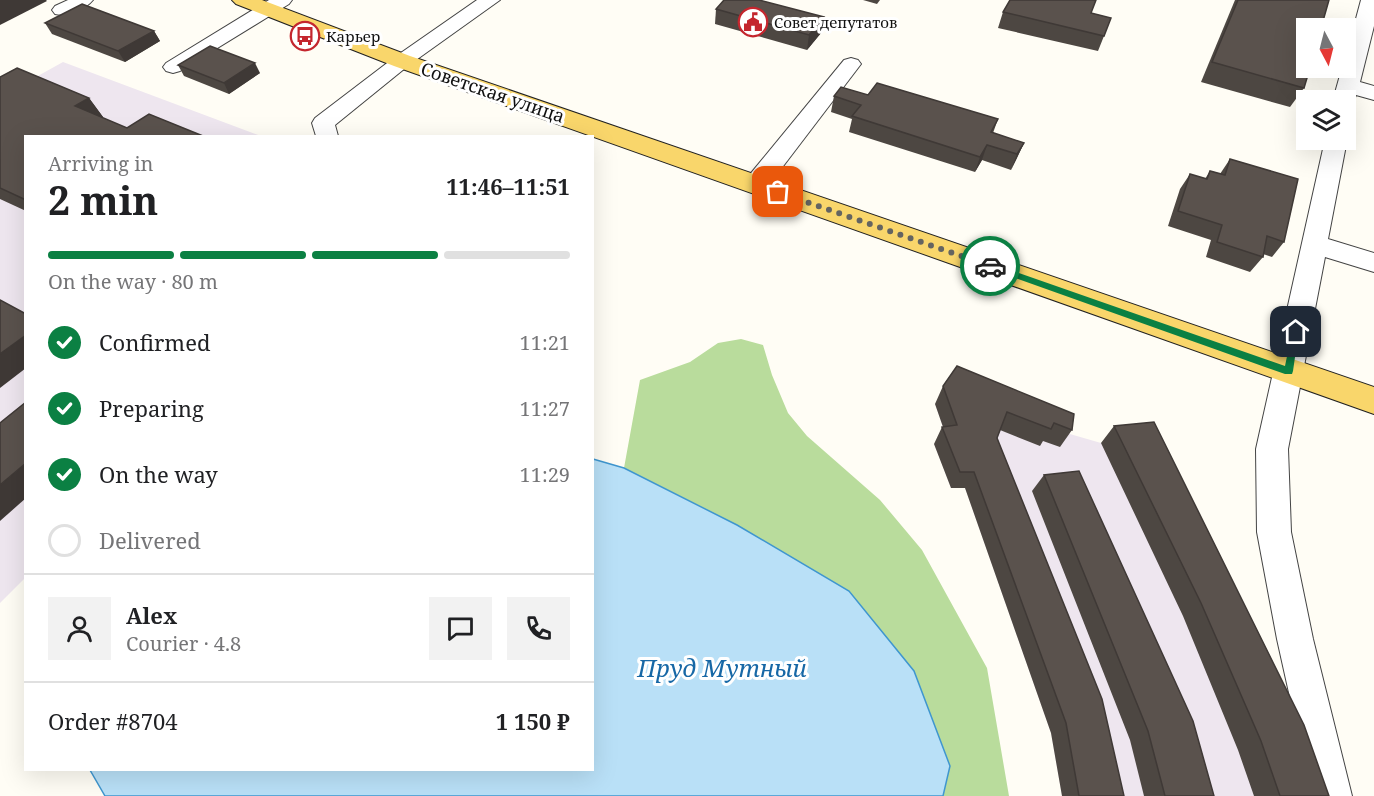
<!DOCTYPE html>
<meta charset="utf-8">
<style>
body{margin:0;font-family:"Noto Serif",serif;background:#f2f2f2;color:#202124;height:100vh;display:flex;flex-direction:column;font-size:22px;white-space:nowrap}
*{box-sizing:border-box;margin:0}
p{font-size:20px;color:#757577}
.icon{flex:none;width:33px;height:33px;fill:none;stroke:currentColor;stroke-width:2;stroke-linecap:round;stroke-linejoin:round}
.map{position:relative;flex:1;overflow:hidden}
.side{position:absolute;left:24px;top:135px;width:570px;height:636px;display:flex;flex-direction:column;background:#fff;border-radius:0px;box-shadow:0 6px 24px #0002}
.side>*{flex:none}
.needle{width:39px;rotate:173deg}
.buttons{position:absolute;left:1296px;top:18px;display:grid;gap:12px}
.buttons a{display:grid;place-items:center;width:60px;height:60px;border-radius:0px;background:#fff;box-shadow:0 6px 24px #0002;font-size:30px}
.pin{position:absolute;display:grid;place-items:center;width:51px;height:51px;color:#fff;margin:-26px;border-radius:12px;box-shadow:0 3px 9px #0006}
.courier{position:absolute;display:grid;place-items:center;width:60px;height:60px;margin:-30px;border:4px solid #0b8043;border-radius:50%;background:#fff;color:#222;box-shadow:0 2px 8px #0007}
.overview em{font-style:normal;font-weight:700}
.overview div{display:flex;flex-direction:column-reverse}
.overview{display:flex;align-items:center;justify-content:space-between;height:102px;padding:0 24px}
h1{font-size:39px;font-weight:700;line-height:45px}
.bar{display:grid;grid-template-columns:repeat(4,1fr);gap:9px 6px;align-content:center;height:72px;padding:0 24px}
.bar i{height:8px;border-radius:4px;background:#e0e0e0}
.bar .active{background:#0b8043}
.bar p{grid-column:span 4}
.line{display:flex;align-items:center;gap:15px;padding:0 24px;border-top:2px solid #e0e0e0}
.line div{flex:1}
.round{display:grid;place-items:center;flex:none;width:63px;height:63px;border-radius:0px;background:#f2f2f2}
ol{padding:0 24px;list-style:none}
li{display:flex;align-items:center;gap:18px;height:66px}
li p{margin-inline-start:auto}
li .icon{padding:6px;border-radius:50%;background:#0b8043;color:#fff;stroke-width:4}
li:last-child{color:#757577}
li i{width:33px;height:33px;border:3px solid #e0e0e0;border-radius:50%}
.map>svg:first-child{display:block}
</style>
<div class="map">
<svg width="1374" height="796" viewBox="0 0 1374 796">
<rect width="100%" height="100%" fill="#fffdf5"/>
<g fill="#eee6ef">
<polygon points="63,62 261,136 26,136 25,578 0,603 0,97"/>
<polygon points="935,404 1063,432 1101,443 1140,439 1300,796 1062,796 1051,733 965,488 951,488 934,444 948,442"/>
</g>
<polygon fill="#b9dc9c" points="741,339 763,345 772,375 788,413 807,436 880,500 922,550 987,668 1009,796 943,796 950,766 849,591 737,525 624,468 640,380 690,362 718,343"/>
<polygon fill="#b9e0f7" stroke="#3f96cf" stroke-width="1.5" points="593,459 624,468 737,525 849,591 914,671 950,766 943,796 105,796 90,770 592,770"/>
<g fill="none" stroke-linecap="round" stroke-linejoin="round">
<g stroke="#444" stroke-width="2">
<g id="minor">
<path d="M68 0H93C85 10 67 17 55 14L52 10 55 6Z"/>
<polygon points="269,0 292,0 289,4 180,71 173,73 166,71 163,67 166,63"/>
<polygon points="477,0 500,0 409,65 335,125 338,136 316,136 312,123 315,118 395,57"/>
<polygon points="1361,0 1374,0 1374,26 1360,82 1374,86 1374,100 1356,95 1352,105 1346,106 1346,100 1333,100 1342,68 1346,68 1346,56"/>
<polygon points="851,58 858,60 861,64 765,190 756,192 747,190 744,184 747,178 844,60"/>
<polygon points="1346,137 1347,140 1328,239 1374,253 1374,272 1325,257 1288,449 1291,532 1313,639 1352,796 1312,796 1277,639 1257,532 1256,449 1325,140 1346,140"/>
</g>
</g>
<g stroke="#222" stroke-width="2">
<polygon id="major" points="232,0 262,0 410,56 1374,387 1374,414 394,66 236,4"/>
</g>
<use href="#minor" fill="#fff" fill-rule="evenodd"/>
<use href="#major" fill="#f9d66b" fill-rule="evenodd"/>
</g>
<g fill="#4d4742">
<polygon points="863,0 880,0 877,4"/>
<polygon points="1235,0 1329,0 1304,88 1290,107 1201,82"/>
<polygon points="716,9 824,17 821,33 807,50 715,24"/>
<polygon points="1003,12 1091,13 1104,36 1098,51 998,28"/>
<polygon points="45,23 154,31 160,41 125,62 52,34"/>
<polygon points="178,65 260,73 229,94 184,76"/>
<polygon points="0,77 89,98 103,117 102,118 127,128 26,136 26,211 0,199"/>
<polygon points="868,95 998,119 993,133 1024,143 1011,170 982,160 975,172 849,132 852,119 831,112 834,96"/>
<polygon points="1230,159 1284,242 1272,257 1263,254 1263,257 1250,272 1206,257 1211,240 1168,226 1180,189 1190,174 1205,179 1210,171 1220,174"/>
<polygon points="957,366 1072,430 1060,447 1043,441 1040,446 1000,430 997,438 1124,796 1062,796 1051,733 965,488 951,488 934,444 942,427 943,427 935,404 943,386"/>
<polygon points="1114,426 1329,796 1254,796 1238,750 1183,616 1101,443"/>
<polygon points="1044,475 1214,796 1144,796 1130,740 1032,491"/>
</g>
<g fill="#3f3936">
<polygon points="0,0 46,0 47,1 0,25"/>
<polygon points="824,17 821,33 807,50 809,35"/>
<polygon points="154,31 160,41 125,62 118,51"/>
<polygon points="255,63 260,73 229,94 224,83"/>
<polygon points="89,98 103,117 89,126 75,106"/>
<polygon points="1024,143 1017,158 1011,170 1017,154"/>
<polygon points="987,145 982,160 975,172 980,157"/>
<polygon points="26,335 26,368 0,388 0,354"/>
<polygon points="26,463 26,498 0,521 0,485"/>
</g>
<g fill="#5a524d" stroke="#3f3936" stroke-width="1.5">
<polygon points="724,0 759,0 824,17 809,35 716,9"/>
<polygon points="1010,0 1096,0 1091,13 1111,18 1104,36 1003,12"/>
<polygon points="1238,0 1329,0 1321,28 1306,28 1306,68 1310,68 1304,88 1212,62"/>
<polygon points="82,4 154,31 118,51 45,23"/>
<polygon points="210,46 255,63 224,83 178,65"/>
<polygon points="17,68 89,98 75,106 127,128 149,114 203,136 26,136 26,200 0,188 0,77"/>
<polygon points="877,83 998,119 991,132 1024,143 1017,154 987,145 980,157 852,116 861,105 834,96 841,87 868,95"/>
<polygon points="1230,159 1298,179 1284,242 1267,236 1263,257 1217,242 1222,225 1178,211 1190,174 1207,179 1210,171 1225,175"/>
<polygon points="0,300 26,314 26,335 0,354"/>
<polygon points="957,366 1074,414 1072,430 1054,423 1051,429 1007,412 997,438 1102,699 1124,796 1079,796 1066,723 974,472 960,472 942,427 957,425 943,386"/>
<polygon points="26,402 26,463 0,485 0,423"/>
<polygon points="1154,422 1304,725 1329,796 1280,796 1261,741 1201,603 1114,426"/>
<polygon points="1079,471 1193,721 1214,796 1165,796 1148,731 1044,475"/>
</g>
<polygon fill="#0b8043" points="987,264 993,264 1285,366 1292,332 1296,328 1299,329 1293,371 1292,374 1285,374 987,268"/>
<g fill="none" stroke-linecap="round" stroke-linejoin="round">
<polyline stroke="#646461" stroke-width="6" stroke-dasharray="0 10.8" points="778,192 990,266"/>
</g>
<defs>
<g id="civic-ring" transform="scale(1.5)"><circle r="9.5" fill="#fff" stroke="#c4262e" stroke-width="1.5"/><path d="M-.6-6.5H3V-4.5H.6V-3L4-1V1h2V6H-6V1h2V-1L-.6-3ZM-1.2 2.5V6h2.4V2.5Z" fill="#c4262e"/></g>
<g id="bus-ring" transform="scale(1.5)"><circle r="9.5" fill="#fff" stroke="#c4262e" stroke-width="1.5"/><path d="M-5-6H5V4H4V6H2V4H-2V6H-4V4H-5ZM-3.5-4V0h7V-4ZM-3.5 1.2v1.5H-2V1.2ZM2 1.2v1.5H3.5V1.2Z" fill="#c4262e"/></g>
</defs>
<g fill-rule="evenodd">
<use href="#civic-ring" x="753" y="22"/>
<use href="#bus-ring" x="305" y="36"/>
</g>
<g text-anchor="middle" dominant-baseline="central" stroke-width="6" stroke-linejoin="round" paint-order="stroke">
<g font-size="15" fill="#111" stroke="#fff" text-anchor="start">
<text x="774" y="22">Совет депутатов</text>
<text x="326" y="36">Карьер</text>
</g>
<g font-size="18" fill="#111" stroke="#fff">
<text transform="translate(493 92) rotate(19)">Советская улица</text>
</g>
<g font-size="24" font-style="italic" fill="#1768a6" stroke="#fff">
<text x="722" y="667">Пруд Мутный</text>
</g>
</g>
</svg>
<div class="buttons">
<a><svg class="needle" viewBox="-14 -14 28 28"><path d="M0-13l5 13h-10z" fill="#e53935"/><path d="M0 13l5-13h-10z" fill="#757577"/></svg></a>
<a><svg class="icon" aria-label="layers" viewBox="0 0 24 24"><path d="M12 4l9 5-9 5-9-5zM3 14l9 5 9-5"/></svg></a>
</div>
<div class="pin" style="left:778px;top:192px;background:#ea580c"><svg class="icon" aria-label="bag" viewBox="0 0 24 24"><path d="M5 8h14l-1 12H6zM9 8a3 3 0 0 1 6 0"/></svg></div>
<div class="pin" style="left:1296px;top:332px;background:#1f2937"><svg class="icon" aria-label="home" viewBox="0 0 24 24"><path d="M3 11l9-7 9 7M6 9v11h12V9"/></svg></div>
<div class="courier" style="left:990px;top:266px"><svg class="icon" aria-label="car" viewBox="0 0 24 24"><path d="M5 17H2v-5l4-1 3-4h7l3 4 3 1v5h-3M9 17h6M6 11h13"/><circle cx="7" cy="17" r="2"/><circle cx="17" cy="17" r="2"/></svg></div>
<section class="side">
<div class="overview"><div><h1>2 min</h1><p>Arriving in</p></div><em>11:46–11:51</em></div>
<div class="bar"><i class="active"></i><i class="active"></i><i class="active"></i><i></i><p>On the way · 80 m</p></div>
<ol>
<li><svg class="icon" aria-label="check" viewBox="0 0 24 24"><path d="M5 12l5 5 9-10"/></svg>Confirmed<p>11:21</p></li>
<li><svg class="icon" aria-label="check" viewBox="0 0 24 24"><path d="M5 12l5 5 9-10"/></svg>Preparing<p>11:27</p></li>
<li><svg class="icon" aria-label="check" viewBox="0 0 24 24"><path d="M5 12l5 5 9-10"/></svg>On the way<p>11:29</p></li>
<li><i></i>Delivered</li>
</ol>
<div class="line" style="height:108px"><a class="round"><svg class="icon" aria-label="person" viewBox="0 0 24 24"><circle cx="12" cy="8" r="4"/><path d="M4 21q1-7 8-7t8 7"/></svg></a><div><b>Alex</b><p>Courier · 4.8</p></div><a class="round"><svg class="icon" aria-label="chat" viewBox="0 0 24 24"><path d="M4 5h16v11H9l-5 4z"/></svg></a><a class="round"><svg class="icon" aria-label="phone" viewBox="0 0 24 24"><path d="M5 4h4l2 5-3 2q2 4 5 5l2-3 5 2v4C11 20 4 13 5 4z"/></svg></a></div>
<div class="line" style="height:78px"><div>Order #8704</div><b>1 150 ₽</b></div>
</section>
</div>
